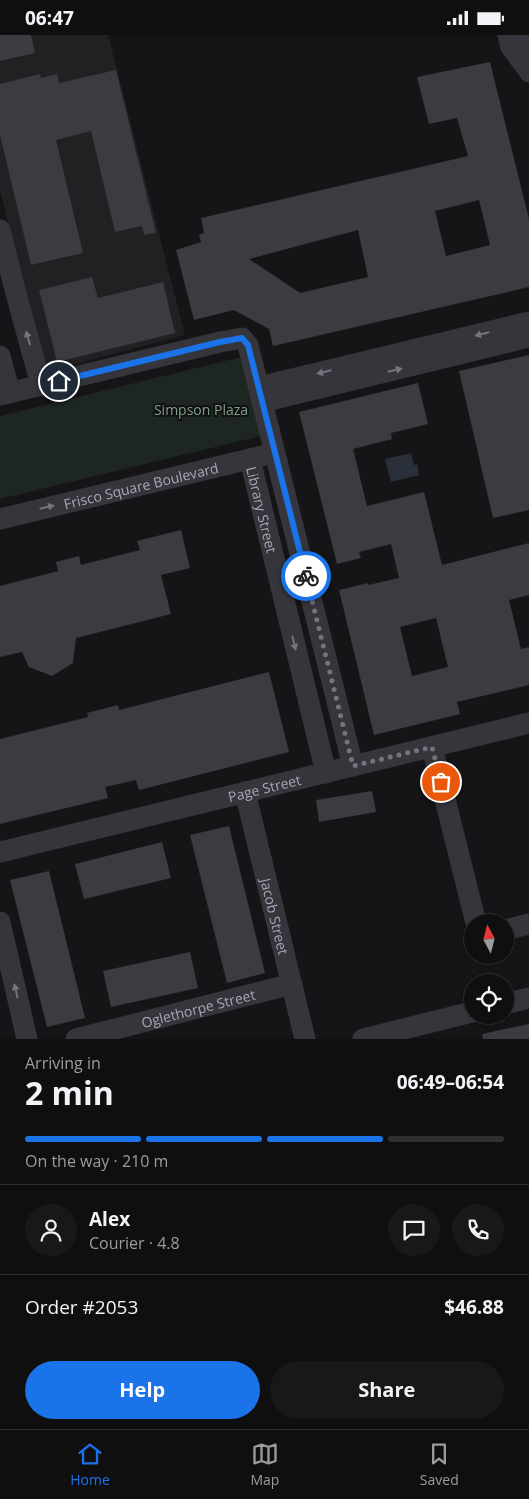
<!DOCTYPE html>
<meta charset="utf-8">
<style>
body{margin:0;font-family:"Open Sans",sans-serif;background:#191819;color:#f1f3f6;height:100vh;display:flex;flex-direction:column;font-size:19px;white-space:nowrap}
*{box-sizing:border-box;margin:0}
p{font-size:16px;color:#9c9c9f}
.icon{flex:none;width:28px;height:28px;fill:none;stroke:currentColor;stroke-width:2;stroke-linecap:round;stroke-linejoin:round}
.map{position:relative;height:1004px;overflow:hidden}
.details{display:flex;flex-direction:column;background:#100f10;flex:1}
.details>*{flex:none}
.needle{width:32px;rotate:353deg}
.tools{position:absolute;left:464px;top:879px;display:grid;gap:10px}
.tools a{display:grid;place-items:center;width:50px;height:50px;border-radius:50%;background:#100f10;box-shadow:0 1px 4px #0004,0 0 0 1px #302f30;font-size:25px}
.pin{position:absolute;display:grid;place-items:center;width:42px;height:42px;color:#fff;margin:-21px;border:2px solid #fff;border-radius:50%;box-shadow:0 1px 5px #0007}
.courier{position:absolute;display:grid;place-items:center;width:50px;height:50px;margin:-25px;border:4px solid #1a73e8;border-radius:50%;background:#fff;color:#222;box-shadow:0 1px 6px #0007}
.head em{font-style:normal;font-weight:700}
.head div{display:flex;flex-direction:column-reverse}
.head{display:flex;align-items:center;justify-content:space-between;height:85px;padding:0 25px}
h1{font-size:32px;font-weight:700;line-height:38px}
.bar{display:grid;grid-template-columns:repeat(4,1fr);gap:8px 5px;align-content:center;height:60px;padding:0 25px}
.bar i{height:6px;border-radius:4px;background:#302f30}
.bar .active{background:#1a73e8}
.bar p{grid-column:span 4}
.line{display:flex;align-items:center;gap:12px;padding:0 25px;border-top:1px solid #302f30}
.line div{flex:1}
.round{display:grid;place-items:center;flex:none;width:52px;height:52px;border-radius:26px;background:#191819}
.cta{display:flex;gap:10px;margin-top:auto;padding:10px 25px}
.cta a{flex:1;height:58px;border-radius:30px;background:#1a73e8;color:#fff;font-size:20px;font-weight:700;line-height:58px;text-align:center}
.cta a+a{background:#191819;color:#f1f3f6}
.status{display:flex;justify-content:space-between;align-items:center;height:35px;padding:0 25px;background:#100f10;direction:ltr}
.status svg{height:14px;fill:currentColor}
.tabs{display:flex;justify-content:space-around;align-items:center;height:70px;border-top:1px solid #302f30;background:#100f10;font-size:14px;color:#9c9c9f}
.tabs a{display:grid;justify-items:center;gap:2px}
.tabs .active{color:#1a73e8}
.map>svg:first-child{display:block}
</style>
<div class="status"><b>06:47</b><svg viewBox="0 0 49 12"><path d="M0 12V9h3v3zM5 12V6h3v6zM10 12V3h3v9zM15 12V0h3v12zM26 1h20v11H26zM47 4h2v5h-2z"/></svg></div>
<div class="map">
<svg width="529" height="1004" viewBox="0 0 529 1004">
<rect width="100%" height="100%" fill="#151416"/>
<polygon fill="#212023" points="0,0 108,0 185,300 45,337 0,155"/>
<polygon fill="#1e2621" points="245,321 265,400 0,464 0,381"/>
<polygon fill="#2a303a" points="411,418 414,430 417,429 419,440 391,447 385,424"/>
<g fill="#3c3c40" fill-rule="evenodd">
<polygon points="0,0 31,0 35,18 0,26"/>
<path d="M490 27 529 184V252L273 311 269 294 234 275 194 285 176 215 201 207 199 200 204 198 201 183 468 121 457 83 429 89 417 42ZM479 165 490 210 446 221 435 176ZM358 195 368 242 300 258 249 224Z"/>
<polygon points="116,35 156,198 144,200 142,191 115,197 91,96 56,105 83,218 31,230 0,100 0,49 40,39 41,43 57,39 59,48"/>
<polygon points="92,242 98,263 163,247 175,298 57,327 39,255"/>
<polygon points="529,320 529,475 493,483 459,336"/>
<path d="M418 348 428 389 391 398 392 404 353 414 367 471 424 457 442 530 529 508V560L509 565 521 614 529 612V650L457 667 460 679 374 700 339 555 368 548V550L399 543 391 509 359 517 361 523 337 529 299 377ZM436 583 448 632 412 641 400 592Z"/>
<polygon points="181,495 190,533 161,540 171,579 76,603 73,628 52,641 29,632 22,617 0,622 0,551 58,536 56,527 79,521 81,530 140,515 137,506"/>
<polygon points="269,637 289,717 139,755 136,745 105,752 108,763 0,789 0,704 88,682 87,678 118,670 119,675"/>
<polygon points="372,756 376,777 319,787 316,765"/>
<polygon points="229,791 265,938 227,948 190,800"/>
<polygon points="162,807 171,843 84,864 75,829"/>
<polygon points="49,836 85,983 47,992 10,845"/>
<polygon points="190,917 198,953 111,972 103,936"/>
<polygon points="529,989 529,1004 483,1004 482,999"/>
</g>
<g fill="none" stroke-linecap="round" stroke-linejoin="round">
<g stroke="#36353b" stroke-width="21">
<polyline points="508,0 511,12 529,36"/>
<polyline points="527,0 529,37"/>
<polyline points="0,195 14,251 41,350"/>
<polyline points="0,321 10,358"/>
<polyline points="259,352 529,287"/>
<polyline points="0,360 220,307 242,303 248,310 353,731"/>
<polyline points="262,367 529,302"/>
<path id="s1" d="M250 424 326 738"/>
<path id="s2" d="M0 484 262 421"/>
<polyline points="432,712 476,888"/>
<path id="s3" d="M245 757 305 1004"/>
<path id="s4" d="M0 817 529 688"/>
<polyline points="0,887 27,1004"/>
<polyline points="505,895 529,889"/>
<polyline points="505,969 529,963"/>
<path id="s5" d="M76 1004 292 949"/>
<polyline points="363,1004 472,977"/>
</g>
</g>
<defs><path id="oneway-solid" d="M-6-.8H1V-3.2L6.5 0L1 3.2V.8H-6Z" transform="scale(1.25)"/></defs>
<g fill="#74747f">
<use href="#oneway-solid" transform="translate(482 299) rotate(166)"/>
<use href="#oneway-solid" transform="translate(28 303) rotate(-105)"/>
<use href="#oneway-solid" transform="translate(395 335) rotate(-13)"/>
<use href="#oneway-solid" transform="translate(324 337) rotate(167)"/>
<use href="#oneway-solid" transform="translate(47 472) rotate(-13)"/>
<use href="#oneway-solid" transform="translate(294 608) rotate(76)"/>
<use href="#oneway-solid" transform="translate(16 956) rotate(-103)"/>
</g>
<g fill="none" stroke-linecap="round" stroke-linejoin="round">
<polyline stroke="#73747e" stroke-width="5" stroke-dasharray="0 9" points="306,541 353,731 432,712 441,747"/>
<polyline stroke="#1a73e8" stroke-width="6" points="59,346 220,307 242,303 248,310 306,541"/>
</g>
<g text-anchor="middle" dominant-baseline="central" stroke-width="4" stroke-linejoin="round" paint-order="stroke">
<g font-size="14" fill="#7da187" stroke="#100f11">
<text x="201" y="374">Simpson Plaza</text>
</g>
<g font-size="14" fill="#a6a8b6" stroke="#100f11">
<text stroke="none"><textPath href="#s2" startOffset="145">Frisco Square Boulevard</textPath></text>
<text stroke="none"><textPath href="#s1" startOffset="52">Library Street</textPath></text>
<text stroke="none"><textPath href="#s4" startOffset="272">Page Street</textPath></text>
<text stroke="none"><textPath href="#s3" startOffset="128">Jacob Street</textPath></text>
<text stroke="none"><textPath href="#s5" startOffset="126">Oglethorpe Street</textPath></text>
</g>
</g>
</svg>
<div class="tools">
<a><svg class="needle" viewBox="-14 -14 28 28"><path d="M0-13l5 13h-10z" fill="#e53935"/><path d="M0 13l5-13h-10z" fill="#9c9c9f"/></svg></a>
<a><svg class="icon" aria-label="locate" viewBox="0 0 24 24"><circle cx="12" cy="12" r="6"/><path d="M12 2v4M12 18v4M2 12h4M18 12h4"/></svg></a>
</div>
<div class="pin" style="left:441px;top:747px;background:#ea580c"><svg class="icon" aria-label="bag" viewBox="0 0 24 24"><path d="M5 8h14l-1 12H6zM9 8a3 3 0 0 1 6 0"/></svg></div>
<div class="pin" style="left:59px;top:346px;background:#1f2937"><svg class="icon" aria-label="home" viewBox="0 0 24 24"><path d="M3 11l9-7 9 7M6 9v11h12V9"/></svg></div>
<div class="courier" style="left:306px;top:541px"><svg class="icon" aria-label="bike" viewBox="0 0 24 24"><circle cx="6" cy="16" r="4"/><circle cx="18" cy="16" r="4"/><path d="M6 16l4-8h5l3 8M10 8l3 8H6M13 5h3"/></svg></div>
</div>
<section class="details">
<div class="head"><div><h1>2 min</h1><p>Arriving in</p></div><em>06:49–06:54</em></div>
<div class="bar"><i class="active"></i><i class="active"></i><i class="active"></i><i></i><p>On the way · 210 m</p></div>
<div class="line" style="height:90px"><a class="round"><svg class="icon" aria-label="person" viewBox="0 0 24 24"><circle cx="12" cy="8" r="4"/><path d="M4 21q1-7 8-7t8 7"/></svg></a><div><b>Alex</b><p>Courier · 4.8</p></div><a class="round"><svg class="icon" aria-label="chat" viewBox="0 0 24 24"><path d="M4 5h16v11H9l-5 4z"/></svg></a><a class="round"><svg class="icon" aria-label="phone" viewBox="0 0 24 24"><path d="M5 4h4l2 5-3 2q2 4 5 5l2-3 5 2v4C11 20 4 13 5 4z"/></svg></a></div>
<div class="line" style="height:65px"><div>Order #2053</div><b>$46.88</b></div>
<div class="cta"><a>Help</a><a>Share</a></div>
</section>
<nav class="tabs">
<a class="active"><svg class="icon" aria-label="home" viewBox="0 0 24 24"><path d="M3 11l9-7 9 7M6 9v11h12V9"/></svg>Home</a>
<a><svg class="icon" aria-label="map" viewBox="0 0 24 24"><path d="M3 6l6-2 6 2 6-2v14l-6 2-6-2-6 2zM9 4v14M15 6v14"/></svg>Map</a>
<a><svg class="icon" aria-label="saved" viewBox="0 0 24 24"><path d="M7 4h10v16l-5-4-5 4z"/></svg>Saved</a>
</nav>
